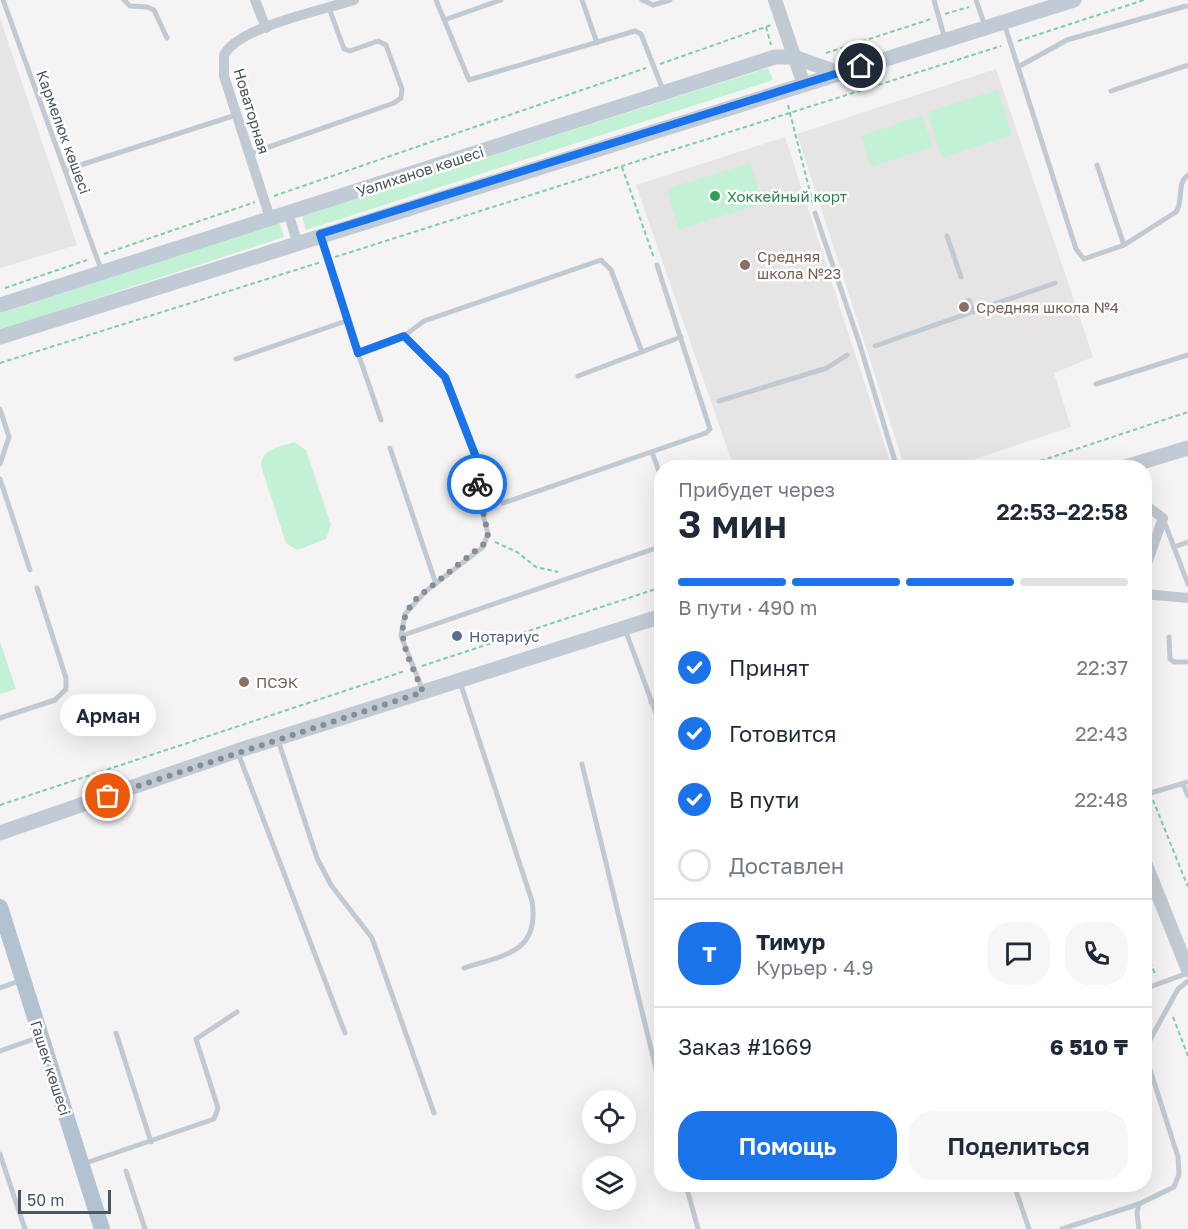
<!DOCTYPE html>
<html lang="ru">
<meta charset="utf-8">
<style>
body{margin:0;font-family:"Golos Text",sans-serif;background:#f6f6f7;color:#1f2937;height:100vh;display:flex;flex-direction:column;font-size:22px;white-space:nowrap}
*{box-sizing:border-box;margin:0}
p{font-size:20px;color:#747a83}
.icon{flex:none;width:33px;height:33px;fill:none;stroke:currentColor;stroke-width:2;stroke-linecap:round;stroke-linejoin:round}
.map{position:relative;flex:1;overflow:hidden}
.panel{position:absolute;left:654px;top:460px;width:498px;height:732px;display:flex;flex-direction:column;background:#fff;border-radius:24px;box-shadow:0 6px 24px #0002}
.panel>*{flex:none}
.controls{position:absolute;left:582px;top:1090px;display:grid;gap:12px}
.controls a{display:grid;place-items:center;width:54px;height:54px;border-radius:50%;background:#fff;box-shadow:0 6px 24px #0002;font-size:30px}
.scale{position:absolute;left:18px;bottom:15px;width:93px;box-sizing:border-box;padding-left:6px;border:3px solid #4a5661;border-top:0;font-size:16px;line-height:21px;white-space:nowrap;color:#4a5661;-webkit-text-stroke:4px #fff;paint-order:stroke}
.pin{position:absolute;display:grid;place-items:center;width:51px;height:51px;color:#fff;margin:-26px;border:3px solid #fff;border-radius:50%;box-shadow:0 2px 6px #0007}
.courier{position:absolute;display:grid;place-items:center;width:60px;height:60px;margin:-30px;border:4px solid #1a73e8;border-radius:50%;background:#fff;color:#222;box-shadow:0 2px 8px #0007}
.bubble{position:absolute;height:42px;border-radius:21px;background:#fff;box-shadow:0 6px 24px #0002;font-size:20px;font-weight:600;line-height:42px;text-align:center}
.overview em{font-style:normal;font-weight:600}
.overview div{display:flex;flex-direction:column-reverse}
.overview{display:flex;align-items:center;justify-content:space-between;height:102px;padding:0 24px}
h1{font-size:39px;font-weight:600;line-height:45px}
.bar{display:grid;grid-template-columns:repeat(4,1fr);gap:9px 6px;align-content:center;height:72px;padding:0 24px}
.bar i{height:8px;border-radius:4px;background:#e0e1e3}
.bar .on{background:#1a73e8}
.bar p{grid-column:span 4}
.line{display:flex;align-items:center;gap:15px;padding:0 24px;border-top:2px solid #e0e1e3}
.line div{flex:1}
.round{display:grid;place-items:center;flex:none;width:63px;height:63px;border-radius:24px;background:#f6f6f7}
ol{padding:0 24px;list-style:none}
li{display:flex;align-items:center;gap:18px;height:66px}
li p{margin-inline-start:auto}
li .icon{padding:6px;border-radius:50%;background:#1a73e8;color:#fff;stroke-width:4}
li:last-child{color:#747a83}
li i{width:33px;height:33px;border:3px solid #e0e1e3;border-radius:50%}
.primary-button{display:flex;gap:12px;margin-top:auto;padding:12px 24px}
.primary-button a{flex:1;height:69px;border-radius:24px;background:#1a73e8;color:#fff;font-size:24px;font-weight:600;line-height:69px;text-align:center}
.primary-button a+a{background:#f6f6f7;color:#1f2937}
.map>svg:first-child{display:block}
</style>
<div class="map">
<svg width="1188" height="1229" viewBox="0 0 1188 1229">
<rect width="100%" height="100%" fill="#f5f3f3"/>
<g fill="#e6e4e5">
<polygon points="0,18 77,245 0,268"/>
<polygon points="996,69 1093,357 1054,373 1071,427 969,461 971,468 905,468 797,134"/>
<polygon points="785,137 892,468 734,468 636,185"/>
</g>
<g fill="#c3f1d5">
<polygon points="768,68 773,80 306,230 302,216"/>
<polygon points="998,90 1012,135 942,158 927,112"/>
<polygon points="922,115 932,147 871,167 861,136"/>
<polygon points="750,163 763,203 679,230 667,189"/>
<polygon points="279,222 284,237 0,330 0,313"/>
<path d="M294 442 306 450 331 525 326 539 297 550 286 543 261 466C262 448 280 447 294 442Z"/>
<polygon points="0,641 16,689 0,694"/>
</g>
<g fill="none" stroke-linecap="round" stroke-linejoin="round">
<g stroke="#7ad0a6" stroke-width="2" stroke-dasharray="4.5 3" stroke-linecap="butt">
<polyline points="945,14 969,7"/>
<polyline points="766,27 771,45"/>
<polyline points="1018,41 1144,0"/>
<polyline points="826,53 931,19"/>
<polyline points="660,64 771,25"/>
<polyline points="788,105 813,204"/>
<polyline points="622,167 654,258"/>
<polyline points="274,196 646,68"/>
<polyline points="104,254 255,202"/>
<polyline points="335,257 1001,46"/>
<polyline points="5,288 87,260"/>
<polyline points="0,363 321,262"/>
<polyline points="1019,468 1188,412"/>
<polyline points="495,542 517,552 536,567 558,572"/>
<polyline points="422,666 662,587"/>
<polyline points="1144,778 1148,786"/>
<polyline points="1153,800 1188,887"/>
<polyline points="0,805 405,671"/>
<polyline points="1144,948 1156,976"/>
<polyline points="1173,1017 1188,1056"/>
</g>
<g stroke="#c1cad2" stroke-width="5">
<polyline points="3,0 102,272"/>
<polyline points="124,0 130,6 147,7 154,10 167,38"/>
<polyline points="436,0 469,80 635,31 641,34 663,90"/>
<polyline points="582,0 597,43"/>
<polyline points="642,0 653,5 670,0"/>
<polyline points="934,0 945,39"/>
<polyline points="976,0 985,26"/>
<polyline points="444,20 501,0"/>
<polyline points="1004,23 1076,249 1084,259 1124,245 1097,165"/>
<polyline points="1018,67 1067,40 1186,6"/>
<polyline points="1111,91 1188,65"/>
<polyline points="249,154 394,103 401,98 402,89 386,45 378,41 350,51 344,49 329,8"/>
<polyline points="65,170 236,115"/>
<polyline points="815,213 859,342 897,468"/>
<polyline points="947,236 961,277"/>
<polyline points="321,238 358,353 404,336 424,321 601,260 611,270 642,352"/>
<path d="M1124 245 1176 212C1184 201 1176 184 1188 175"/>
<polyline points="969,300 973,312"/>
<polyline points="404,336 445,377 476,457 477,491 488,534 483,547 426,591 405,614 401,636 423,691"/>
<polyline points="875,346 1055,283"/>
<polyline points="358,353 381,420"/>
<polyline points="236,359 346,321"/>
<polyline points="578,376 681,337"/>
<polyline points="1096,384 1188,355"/>
<polyline points="719,401 827,368 847,355"/>
<polyline points="0,409 9,437 0,464"/>
<polyline points="390,448 436,584"/>
<polyline points="652,452 662,480"/>
<polyline points="0,479 30,570"/>
<polyline points="503,503 706,433 710,429 657,265"/>
<polyline points="1164,521 1188,584"/>
<polyline points="1174,547 1188,542"/>
<polyline points="625,629 662,730"/>
<polyline points="401,636 662,546"/>
<polyline points="1169,637 1170,659 1174,662 1188,662"/>
<path d="M460 682 532 901C540 953 504 955 464 968"/>
<polyline points="651,702 662,699"/>
<polyline points="0,718 55,700 66,689 66,678 37,588"/>
<polyline points="278,740 317,858 331,885 372,938 434,1113"/>
<polyline points="238,753 345,1033"/>
<polyline points="582,764 662,1094"/>
<polyline points="1183,784 1188,796"/>
<polyline points="1144,795 1188,782"/>
<polyline points="0,988 22,980"/>
<polyline points="1144,989 1188,973"/>
<polyline points="116,1033 151,1142"/>
<polyline points="0,1051 40,1037"/>
<polyline points="0,1154 25,1229"/>
<polyline points="83,1164 214,1119 218,1108 196,1039 237,1012"/>
<polyline points="126,1171 145,1229"/>
<polyline points="686,1185 698,1229"/>
<polyline points="1014,1185 1029,1229"/>
<polyline points="1062,1229 1139,1204"/>
<polyline points="1139,1229 1137,1213 1139,1204 1174,1187 1179,1174 1178,1157 1146,1057 1146,1047 1178,989 1188,981"/>
</g>
<g stroke="#c1cad2" stroke-width="10">
<polyline points="255,0 266,28"/>
<polyline points="288,212 297,242"/>
<path d="M270 218 224 76V55C238 27 323 10 354 0"/>
<polyline points="1144,504 1163,518 1144,572"/>
<polyline points="1144,594 1188,598"/>
</g>
<g stroke="#c1cad2" stroke-width="14">
<polyline points="775,0 804,85"/>
<polyline points="1144,860 1188,970"/>
</g>
<g stroke="#c1cbd6" stroke-width="15">
<polyline points="0,305 775,57 794,57 839,73"/>
<polyline points="0,337 1074,0"/>
<polyline points="1122,468 1188,448"/>
<polyline points="0,833 237,751 662,616"/>
</g>
<polyline stroke="#b3c2d1" stroke-width="16" points="0,907 102,1229"/>
</g>
<g fill="none" stroke-linecap="round" stroke-linejoin="round">
<path stroke="#868d94" stroke-width="6" stroke-dasharray="0 10.8" d="M108 796 423 692C410 659 388 629 417 598L485 543 488 534 477 484"/>
<polyline stroke="#1a73e8" stroke-width="8" points="477,484 476,457 445,377 404,336 358,353 320,234 861,66"/>
</g>
<circle fill="#2e9e5b" stroke="#fff" stroke-width="2" cx="715" cy="196" r="6"/>
<g fill="#8d6e63" stroke="#fff" stroke-width="2">
<circle cx="745" cy="265" r="6"/>
<circle cx="964" cy="307" r="6"/>
<circle cx="244" cy="682" r="6"/>
</g>
<circle fill="#5c6f8a" stroke="#fff" stroke-width="2" cx="457" cy="636" r="6"/>
<g text-anchor="middle" dominant-baseline="central" stroke-width="5" stroke-linejoin="round" paint-order="stroke">
<g font-size="15" fill="#4a5661" stroke="#fff">
<text transform="translate(252 111) rotate(73)">Новаторная</text>
<text transform="translate(64 132) rotate(70)">Кармелюк көшесі</text>
<text transform="translate(420 171) rotate(-18)">Уәлиханов көшесі</text>
<text transform="translate(51 1068) rotate(72)">Гашек көшесі</text>
</g>
<g font-size="15" fill="#27864d" stroke="#fff" text-anchor="start">
<text x="727" y="196">Хоккейный корт</text>
</g>
<g font-size="15" fill="#785e54" stroke="#fff" text-anchor="start">
<text x="757" y="256">Средняя<tspan x="757" dy="17">школа №23</tspan></text>
<text x="976" y="307">Средняя школа №4</text>
<text x="256" y="682">ПСЭК</text>
</g>
<g font-size="15" fill="#4e5e75" stroke="#fff" text-anchor="start">
<text x="469" y="636">Нотариус</text>
</g>
</g>
</svg>
<div class="controls">
<a><svg class="icon" aria-label="locate" viewBox="0 0 24 24"><circle cx="12" cy="12" r="6"/><path d="M12 2v4M12 18v4M2 12h4M18 12h4"/></svg></a>
<a><svg class="icon" aria-label="layers" viewBox="0 0 24 24"><path d="M12 4l9 5-9 5-9-5zM3 14l9 5 9-5"/></svg></a>
</div>
<div class="scale">50 m</div>
<div class="pin" style="left:108px;top:796px;background:#ea580c"><svg class="icon" aria-label="bag" viewBox="0 0 24 24"><path d="M5 8h14l-1 12H6zM9 8a3 3 0 0 1 6 0"/></svg></div>
<div class="pin" style="left:861px;top:66px;background:#1f2937"><svg class="icon" aria-label="home" viewBox="0 0 24 24"><path d="M3 11l9-7 9 7M6 9v11h12V9"/></svg></div>
<div class="courier" style="left:477px;top:484px"><svg class="icon" aria-label="bike" viewBox="0 0 24 24"><circle cx="6" cy="16" r="4"/><circle cx="18" cy="16" r="4"/><path d="M6 16l4-8h5l3 8M10 8l3 8H6M13 5h3"/></svg></div>
<div class="bubble" style="left:60px;top:694px;width:96px">Арман</div>
<section class="panel">
<div class="overview"><div><h1>3 мин</h1><p>Прибудет через</p></div><em>22:53–22:58</em></div>
<div class="bar"><i class="on"></i><i class="on"></i><i class="on"></i><i></i><p>В пути · 490 m</p></div>
<ol>
<li><svg class="icon" aria-label="check" viewBox="0 0 24 24"><path d="M5 12l5 5 9-10"/></svg>Принят<p>22:37</p></li>
<li><svg class="icon" aria-label="check" viewBox="0 0 24 24"><path d="M5 12l5 5 9-10"/></svg>Готовится<p>22:43</p></li>
<li><svg class="icon" aria-label="check" viewBox="0 0 24 24"><path d="M5 12l5 5 9-10"/></svg>В пути<p>22:48</p></li>
<li><i></i>Доставлен</li>
</ol>
<div class="line" style="height:108px"><b class="round" style="background:#1a73e8;color:#fff">Т</b><div><b>Тимур</b><p>Курьер · 4.9</p></div><a class="round"><svg class="icon" aria-label="chat" viewBox="0 0 24 24"><path d="M4 5h16v11H9l-5 4z"/></svg></a><a class="round"><svg class="icon" aria-label="phone" viewBox="0 0 24 24"><path d="M5 4h4l2 5-3 2q2 4 5 5l2-3 5 2v4C11 20 4 13 5 4z"/></svg></a></div>
<div class="line" style="height:78px"><div>Заказ #1669</div><b>6 510 ₸</b></div>
<div class="primary-button"><a>Помощь</a><a>Поделиться</a></div>
</section>
</div>
